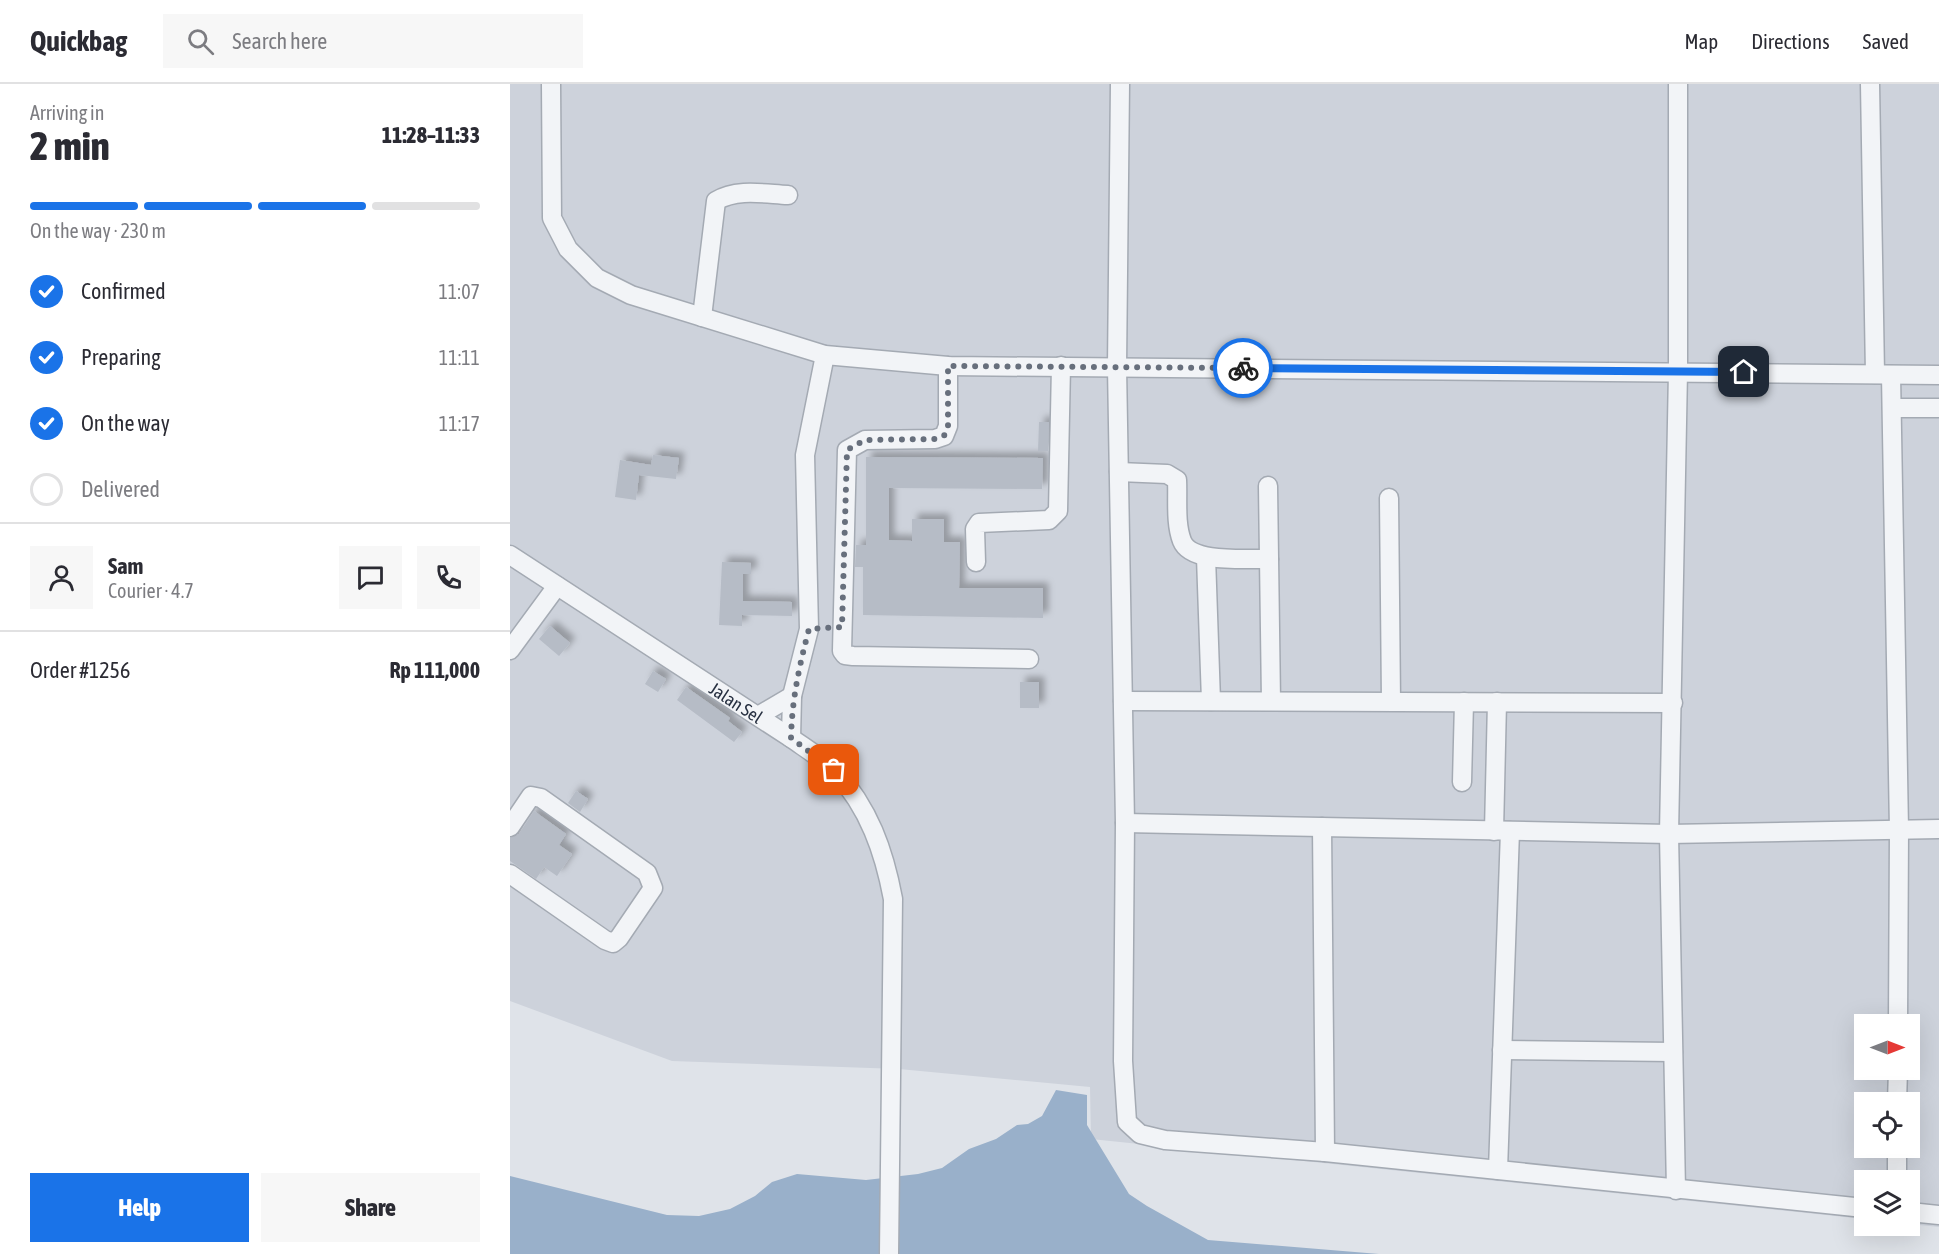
<!DOCTYPE html>
<meta charset="utf-8">
<style>
body{margin:0;font-family:"Asap Condensed",sans-serif;background:#f7f7f7;color:#2b2b33;height:100vh;display:flex;flex-direction:column;font-size:22px;white-space:nowrap}
*{box-sizing:border-box;margin:0}
p{font-size:20px;color:#7c7c81}
.icon{flex:none;width:33px;height:33px;fill:none;stroke:currentColor;stroke-width:2;stroke-linecap:round;stroke-linejoin:round}
.map{position:relative;flex:1;overflow:hidden}
.panel{display:flex;flex-direction:column;background:#fff;width:510px}
.panel>*{flex:none}
.needle{width:39px;rotate:90deg}
.controls{position:absolute;left:1344px;top:930px;display:grid;gap:12px}
.controls a{display:grid;place-items:center;width:66px;height:66px;border-radius:0px;background:#fff;box-shadow:0 6px 24px #0002;font-size:30px}
.pin{position:absolute;display:grid;place-items:center;width:51px;height:51px;color:#fff;margin:-26px;border-radius:12px;box-shadow:0 3px 9px #0006}
.courier{position:absolute;display:grid;place-items:center;width:60px;height:60px;margin:-30px;border:4px solid #1a73e8;border-radius:50%;background:#fff;color:#222;box-shadow:0 2px 8px #0007}
.headline em{font-style:normal;font-weight:800}
.headline div{display:flex;flex-direction:column-reverse}
.headline{display:flex;align-items:center;justify-content:space-between;height:102px;padding:0 30px}
h1{font-size:39px;font-weight:800;line-height:45px}
.bar{display:grid;grid-template-columns:repeat(4,1fr);gap:9px 6px;align-content:center;height:72px;padding:0 30px}
.bar i{height:8px;border-radius:4px;background:#e1e1e2}
.bar .active{background:#1a73e8}
.bar p{grid-column:span 4}
.line{display:flex;align-items:center;gap:15px;padding:0 30px;border-top:2px solid #e1e1e2}
.line div{flex:1}
.round{display:grid;place-items:center;flex:none;width:63px;height:63px;border-radius:0px;background:#f7f7f7}
ol{padding:0 30px;list-style:none}
li{display:flex;align-items:center;gap:18px;height:66px}
li p{margin-inline-start:auto}
li .icon{padding:6px;border-radius:50%;background:#1a73e8;color:#fff;stroke-width:4}
li:last-child{color:#7c7c81}
li i{width:33px;height:33px;border:3px solid #e1e1e2;border-radius:50%}
.action{display:flex;gap:12px;margin-top:auto;padding:12px 30px}
.action a{flex:1;height:69px;border-radius:0px;background:#1a73e8;color:#fff;font-size:24px;font-weight:800;line-height:69px;text-align:center}
.action a+a{background:#f7f7f7;color:#2b2b33}
header{display:flex;align-items:center;gap:36px;box-sizing:border-box;height:84px;padding:0 30px;background:#fff;border-bottom:2px solid #e1e1e2}
header strong{font-size:28px}
nav{display:flex;gap:33px;margin-inline-start:auto;font-size:21px}
.search{width:420px;height:54px;background:#f7f7f7;display:flex;align-items:center;gap:15px;box-sizing:border-box;padding:0 21px;border-radius:0px;color:#7c7c81;font-size:22px}
main{display:flex;flex:1;min-height:0}
.map>svg:first-child{display:block}
</style>
<header>
<strong>Quickbag</strong>
<div class="search"><svg class="icon" aria-label="search" viewBox="0 0 24 24"><circle cx="10" cy="10" r="6"/><path d="M15 15l6 6"/></svg>Search here</div>
<nav><a>Map</a><a>Directions</a><a>Saved</a></nav>
</header>
<main>
<section class="panel">
<div class="headline"><div><h1>2 min</h1><p>Arriving in</p></div><em>11:28–11:33</em></div>
<div class="bar"><i class="active"></i><i class="active"></i><i class="active"></i><i></i><p>On the way · 230 m</p></div>
<ol>
<li><svg class="icon" aria-label="check" viewBox="0 0 24 24"><path d="M5 12l5 5 9-10"/></svg>Confirmed<p>11:07</p></li>
<li><svg class="icon" aria-label="check" viewBox="0 0 24 24"><path d="M5 12l5 5 9-10"/></svg>Preparing<p>11:11</p></li>
<li><svg class="icon" aria-label="check" viewBox="0 0 24 24"><path d="M5 12l5 5 9-10"/></svg>On the way<p>11:17</p></li>
<li><i></i>Delivered</li>
</ol>
<div class="line" style="height:108px"><a class="round"><svg class="icon" aria-label="person" viewBox="0 0 24 24"><circle cx="12" cy="8" r="4"/><path d="M4 21q1-7 8-7t8 7"/></svg></a><div><b>Sam</b><p>Courier · 4.7</p></div><a class="round"><svg class="icon" aria-label="chat" viewBox="0 0 24 24"><path d="M4 5h16v11H9l-5 4z"/></svg></a><a class="round"><svg class="icon" aria-label="phone" viewBox="0 0 24 24"><path d="M5 4h4l2 5-3 2q2 4 5 5l2-3 5 2v4C11 20 4 13 5 4z"/></svg></a></div>
<div class="line" style="height:78px"><div>Order #1256</div><b>Rp 111,000</b></div>
<div class="action"><a>Help</a><a>Share</a></div>
</section>
<div class="map">
<svg width="1429" height="1170" viewBox="0 0 1429 1170">
<defs>
<filter id="shadow"><feDropShadow dx="5.5" dy="-5.5" stdDeviation="3" flood-color="#0004"/></filter>
</defs>
<rect width="100%" height="100%" fill="#dfe3e9"/>
<path fill="#cdd2db" fill-rule="evenodd" d="M0 0H1429V1143L1400 1140V1096H1354V1135L581 1055 580 1003 389 985 162 977 0 917ZM1354 940H1400V986H1354ZM1354 1018H1400V1064H1354Z"/>
<polygon fill="#99b0ca" points="546,1006 577,1011 577,1041 619,1110 637,1122 698,1156 869,1170 0,1170 0,1092 157,1131 189,1132 220,1125 245,1112 262,1098 287,1090 356,1096 408,1090 432,1084 459,1065 486,1055 507,1041 518,1040 532,1032"/>
<g fill="#b6bcc6" filter="url(#shadow)">
<polygon points="529,338 539,338 538,367 528,367"/>
<polygon points="143,371 169,374 166,395 129,391 126,416 105,413 110,376 141,381"/>
<polygon points="356,373 533,374 532,405 379,404 379,456 402,457 402,435 434,435 434,458 450,458 449,504 533,504 533,534 353,531 353,483 345,483 346,461 356,461"/>
<polygon points="212,478 241,479 241,490 233,490 233,517 282,518 282,532 232,531 232,542 209,541"/>
<polygon points="40,542 60,559 49,572 29,555"/>
<polygon points="143,587 156,595 148,608 135,600"/>
<rect x="510" y="598" width="19" height="26"/>
<polygon points="176,603 220,634 218,637 232,648 224,658 167,616"/>
<polygon points="66,707 78,715 70,728 58,719"/>
<polygon points="24,727 56,750 49,761 62,770 47,792 34,783 26,795 0,777 0,754 9,750"/>
</g>
<g fill="none" stroke-linecap="round" stroke-linejoin="round">
<g stroke="#a4aab3" stroke-width="21">
<g id="minor">
<polyline points="41,0 42,134 58,165 87,194 121,211 315,271 438,282 1429,291"/>
<polyline points="610,0 607,283 615,739 613,977 617,1038 630,1050 655,1056 815,1068 1354,1124"/>
<polyline points="1360,0 1365,290"/>
<path d="M192 233 206 117C227 104 255 110 278 111"/>
<polyline points="438,282 438,342 434,352 425,355 355,356 337,366 332,567 335,571 343,572 519,575"/>
<polyline points="1381,291 1389,746 1388,940"/>
<polyline points="1382,324 1429,324"/>
<path d="M609 388 657 390 667 396C668 415 665 439 672 457 681 480 737 474 759 475"/>
<polyline points="758,402 761,617"/>
<polyline points="879,414 881,617"/>
<path id="s1" d="M0 471 281 654C295 664 312 674 325 687 359 724 374 767 383 815L379 1170"/>
<polyline points="696,473 701,617"/>
<polyline points="466,478 465,445 469,439 539,436 548,427 551,282"/>
<polyline points="0,566 47,502"/>
<polyline points="613,617 1163,619"/>
<polyline points="248,632 282,612"/>
<polyline points="281,654 282,612 299,545 295,371 315,271"/>
<polyline points="952,698 954,618"/>
<polyline points="615,739 1159,750 1429,745"/>
<polyline points="0,743 21,712 31,714 137,789 143,804 109,854 103,859 95,856 0,790"/>
<polyline points="812,743 815,1068"/>
<polyline points="984,747 987,618"/>
<polyline points="992,966 1163,968"/>
<polyline points="1387,1018 1388,986"/>
<polyline points="988,1086 1000,747"/>
<polyline points="1387,1096 1387,1064"/>
<polyline points="1166,1106 1159,750 1168,287 1168,0"/>
<polyline points="1400,1128 1429,1131"/>
</g>
</g>
<use href="#minor" stroke="#f2f4f7" stroke-width="18"/>
</g>
<g fill="none" stroke-linecap="round" stroke-linejoin="round">
<path stroke="#676f7c" stroke-width="6" stroke-dasharray="0 10.8" d="M324 686 281 654C282 615 289 583 299 545L332 543 337 366 355 356 424 355 434 352 438 342V282L733 284"/>
<polyline stroke="#1a73e8" stroke-width="8" points="733,284 1234,288"/>
</g>
<g text-anchor="middle" dominant-baseline="central" stroke-width="4.5" stroke-linejoin="round" paint-order="stroke">
<g font-size="18" fill="#273041" stroke="#eff2f6">
<text stroke="none"><textPath href="#s1" startOffset="270">Jalan Sel</textPath></text>
</g>
</g>
</svg>
<div class="controls">
<a><svg class="needle" viewBox="-14 -14 28 28"><path d="M0-13l5 13h-10z" fill="#e53935"/><path d="M0 13l5-13h-10z" fill="#7c7c81"/></svg></a>
<a><svg class="icon" aria-label="locate" viewBox="0 0 24 24"><circle cx="12" cy="12" r="6"/><path d="M12 2v4M12 18v4M2 12h4M18 12h4"/></svg></a>
<a><svg class="icon" aria-label="layers" viewBox="0 0 24 24"><path d="M12 4l9 5-9 5-9-5zM3 14l9 5 9-5"/></svg></a>
</div>
<div class="pin" style="left:324px;top:686px;background:#ea580c"><svg class="icon" aria-label="bag" viewBox="0 0 24 24"><path d="M5 8h14l-1 12H6zM9 8a3 3 0 0 1 6 0"/></svg></div>
<div class="pin" style="left:1234px;top:288px;background:#1f2937"><svg class="icon" aria-label="home" viewBox="0 0 24 24"><path d="M3 11l9-7 9 7M6 9v11h12V9"/></svg></div>
<div class="courier" style="left:733px;top:284px"><svg class="icon" aria-label="bike" viewBox="0 0 24 24"><circle cx="6" cy="16" r="4"/><circle cx="18" cy="16" r="4"/><path d="M6 16l4-8h5l3 8M10 8l3 8H6M13 5h3"/></svg></div>
</div>
</main>
